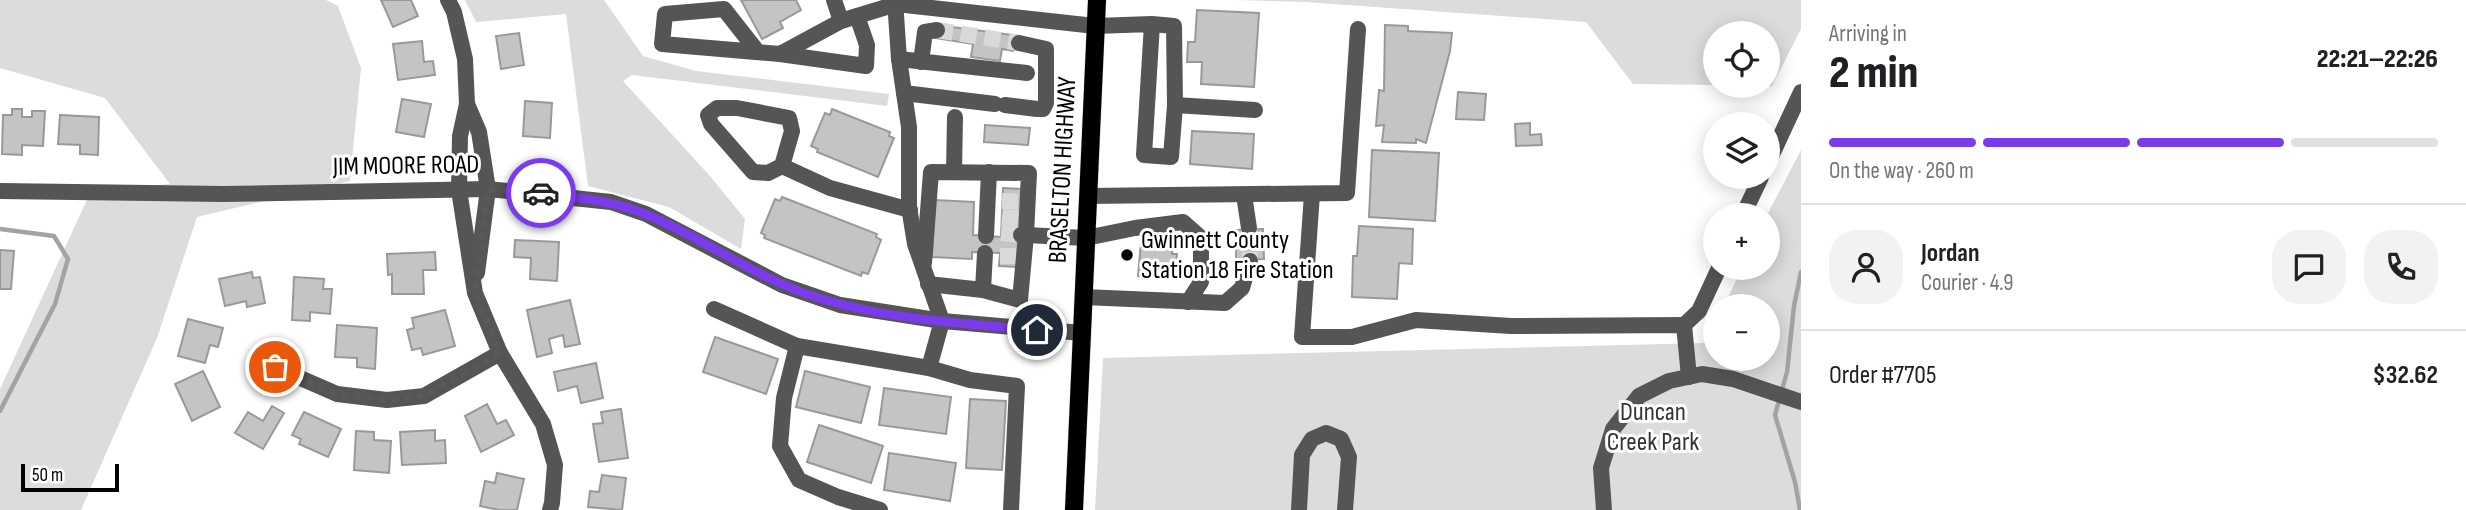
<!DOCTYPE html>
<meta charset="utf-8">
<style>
body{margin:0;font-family:"Sofia Sans Condensed",sans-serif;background:#f2f2f2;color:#202124;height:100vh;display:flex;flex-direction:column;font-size:26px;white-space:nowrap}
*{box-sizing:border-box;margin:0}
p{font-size:23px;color:#757577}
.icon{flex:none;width:38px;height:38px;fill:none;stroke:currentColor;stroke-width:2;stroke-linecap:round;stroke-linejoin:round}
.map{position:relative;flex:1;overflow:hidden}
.drawer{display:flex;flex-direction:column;background:#fff;width:665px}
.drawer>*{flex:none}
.buttons{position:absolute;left:1703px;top:21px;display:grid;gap:14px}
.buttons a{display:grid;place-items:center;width:77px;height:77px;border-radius:50%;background:#fff;box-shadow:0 4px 18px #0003;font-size:35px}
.scale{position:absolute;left:21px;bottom:18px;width:98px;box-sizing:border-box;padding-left:7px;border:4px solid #000;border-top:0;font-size:19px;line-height:24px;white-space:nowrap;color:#000;-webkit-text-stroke:5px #fff;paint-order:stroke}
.pin{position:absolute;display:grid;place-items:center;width:60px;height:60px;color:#fff;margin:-30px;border:4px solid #fff;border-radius:50%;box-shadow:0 2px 7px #0007}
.courier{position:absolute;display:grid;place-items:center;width:70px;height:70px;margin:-35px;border:5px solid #7c3aed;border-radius:50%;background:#fff;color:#222;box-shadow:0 2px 9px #0007}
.headline em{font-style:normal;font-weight:800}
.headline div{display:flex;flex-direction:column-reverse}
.headline{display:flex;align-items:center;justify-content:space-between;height:119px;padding:0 28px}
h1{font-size:46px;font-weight:800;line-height:52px}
.bar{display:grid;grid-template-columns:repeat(4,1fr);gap:10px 7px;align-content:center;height:84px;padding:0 28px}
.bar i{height:9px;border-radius:5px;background:#e0e0e0}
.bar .active{background:#7c3aed}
.bar p{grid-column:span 4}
.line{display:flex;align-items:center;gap:18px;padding:0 28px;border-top:2px solid #e0e0e0}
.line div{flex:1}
.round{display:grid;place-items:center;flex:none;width:74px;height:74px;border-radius:28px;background:#f2f2f2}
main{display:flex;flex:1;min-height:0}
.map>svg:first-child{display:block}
</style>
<main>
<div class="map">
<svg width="1801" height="510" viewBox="0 0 1801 510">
<rect width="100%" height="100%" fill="#fff"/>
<g fill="#dcdcdc">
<polygon points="0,0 326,0 338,6 361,68 350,181 197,217 157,338 81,510 0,510 0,389 91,191 170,184 105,98 0,68"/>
<polygon points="465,0 604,0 643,56 696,71 889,94 887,106 632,75 623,81 710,176 745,219 741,249 669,207 588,186 566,14 476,22"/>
<polygon points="1237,0 1801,0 1801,29 1772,86 1768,86 1768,33 1715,33 1715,85 1633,84 1586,22 1305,2"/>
<polygon points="1801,150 1801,510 1095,510 1103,358 1706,343 1715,325 1715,359 1768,359 1768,306 1724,306 1742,268 1768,268 1767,215"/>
</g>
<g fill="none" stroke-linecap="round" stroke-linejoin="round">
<g stroke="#a3a3a3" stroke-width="4.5">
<polyline points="0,229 54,236 68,259 55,304 0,411"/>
<polyline points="1800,510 1795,482 1775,415 1787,372 1794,306 1801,272"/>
</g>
</g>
<g fill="#c4c4c4" stroke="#999" stroke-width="2">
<polygon points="381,0 411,0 418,16 393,27"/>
<polygon points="741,0 796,0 801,10 780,22 783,28 762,39"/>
<polygon points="1197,10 1259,13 1254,87 1201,84 1202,62 1187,62 1188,42 1195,42"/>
<polygon points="937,25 1020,36 1013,51 1002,49 1000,61 971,57 973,44 935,38"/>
<polygon points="1385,25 1408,26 1408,31 1452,33 1450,51 1426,143 1416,139 1416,143 1382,142 1384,125 1376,126 1379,90 1384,91"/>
<polygon points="519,33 524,65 501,69 496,36"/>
<polygon points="422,41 424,62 433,61 435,75 398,80 393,44"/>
<polygon points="1458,92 1486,94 1484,120 1456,119"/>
<polygon points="402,99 431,104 424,137 396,132"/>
<polygon points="525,101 552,103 550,138 523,136"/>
<polygon points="12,109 22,109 22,117 32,117 32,111 45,111 43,146 22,145 22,155 2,154 3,115 12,115"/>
<polygon points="832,109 890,132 889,136 894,138 878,177 817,152 818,149 811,146 825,113 830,115"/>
<polygon points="60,115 99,117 98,155 80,154 80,145 58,144"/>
<polygon points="1530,123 1530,135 1541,134 1542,145 1516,146 1515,124"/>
<polygon points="985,125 1030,128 1028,145 984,142"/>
<polygon points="1192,131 1254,134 1252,169 1190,164"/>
<polygon points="1372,150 1439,153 1435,221 1369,217"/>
<polygon points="1003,188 1023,189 1019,267 999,266 1000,253 972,252 972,259 932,257 935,200 974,202 973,235 1001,237"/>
<polygon points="782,197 877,234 876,237 881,240 868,274 862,272 861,276 764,238 765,235 761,233 775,199 780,201"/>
<polygon points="1359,226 1413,229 1412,264 1399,263 1397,299 1352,297 1353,256 1357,256"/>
<polygon points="1263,229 1264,259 1236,260 1236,230"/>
<polygon points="1142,231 1174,234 1172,254 1177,254 1175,279 1138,276"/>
<polygon points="515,240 559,242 557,281 530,279 531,258 514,257"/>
<polygon points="0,250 14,251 11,289 0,289"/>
<polygon points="435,252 436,270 423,270 424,294 392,294 392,274 388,275 387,254"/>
<polygon points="252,272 253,278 260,277 265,303 247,307 246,301 225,306 219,279"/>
<polygon points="294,277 324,279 323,289 332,289 330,314 310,312 310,321 292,320"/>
<polygon points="570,300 580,344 565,347 563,335 549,339 552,353 537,357 527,310"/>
<polygon points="445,310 455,346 423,355 421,348 412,350 407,330 414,328 412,318"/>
<polygon points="188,319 223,328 218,347 210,345 205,363 178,356"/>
<polygon points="337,325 377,328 375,369 357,367 357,358 335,357"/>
<polygon points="715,337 778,359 766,394 703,372"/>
<polygon points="596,363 603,398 581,403 577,386 558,391 554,372"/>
<polygon points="203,371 220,407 192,421 175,384"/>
<polygon points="805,371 870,387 861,423 796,407"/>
<polygon points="884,388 951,397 946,434 879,425"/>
<polygon points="970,399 1006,401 1002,470 966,468"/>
<polygon points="487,404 497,424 506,420 514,435 481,452 465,416"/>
<polygon points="272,406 284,413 263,449 235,433 248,412 263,421"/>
<polygon points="621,409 628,458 599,462 593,424 603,423 601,412"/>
<polygon points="304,412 341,429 328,457 299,444 301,439 292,435"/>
<polygon points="819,425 883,446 871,483 807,462"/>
<polygon points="435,430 435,441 445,440 446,463 402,465 400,432"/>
<polygon points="356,431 374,432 374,440 391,441 389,473 354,470"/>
<polygon points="889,453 956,463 950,501 884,490"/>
<polygon points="497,473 524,479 517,510 499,510 480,506 485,481 495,483"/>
<polygon points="602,475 626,478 622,510 588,507 590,491 599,492"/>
</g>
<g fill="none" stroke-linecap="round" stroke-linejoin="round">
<g stroke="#d9d9d9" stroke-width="16" stroke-dasharray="16 8" stroke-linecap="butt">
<polyline points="937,30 1019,43"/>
<polyline points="1002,201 1023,202"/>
<polyline points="1002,217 1022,219"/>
<polyline points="1249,228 1250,261"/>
<polyline points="1001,233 1021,235"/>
<polyline points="1000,256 1020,256"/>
</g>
<g stroke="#dbdbdb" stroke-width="19">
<polyline id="major" points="1074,510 1097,0"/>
</g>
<g stroke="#555" stroke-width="16">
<polyline points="448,0 454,12 465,59 467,104 460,136 459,190 475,293 500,353 543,424 555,465 552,503 550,510"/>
<polyline points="834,0 841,21"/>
<polyline points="895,0 899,59 909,127 909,207 915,244 942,321 929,368 970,380 1017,386 1011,510"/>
<polyline points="757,51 724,9 665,14 662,44 780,54 841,21 896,4 1095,26 1152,24 1174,26 1175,105 1171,157 1144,155 1152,24"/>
<polyline points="780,54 866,66 867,45 857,16"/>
<polyline points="899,59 1027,73"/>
<polyline points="921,62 925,32 937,30"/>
<polyline points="904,93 995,104"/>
<polyline points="467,104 479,132 488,189 477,273"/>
<polyline points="1005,105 1037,109 1043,109 1046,103 1046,49 1019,43"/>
<polyline points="1175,105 1255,110"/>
<polyline points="1768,163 1801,92"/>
<polyline points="782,166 768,173 753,172 711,124 708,115 717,108 737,108 789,118 792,131 782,166 830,188 910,210"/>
<polyline points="954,172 955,117"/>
<polyline points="0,191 223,194 488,189 611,202 646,214 782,285 840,305 942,321 1082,333"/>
<polyline points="1312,194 1302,337 1352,337 1416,320 1511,326 1684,325 1689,377"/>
<polyline points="1244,195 1249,228"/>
<polyline points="1088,196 1347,193 1358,29"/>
<polyline points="1743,215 1761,177"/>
<polyline points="986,236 989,172"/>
<polyline points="924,263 931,172 1029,173 1026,235 1086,238 1135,228 1183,222 1201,238 1201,282 1188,302"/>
<polyline points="928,284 983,290 1020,300 1026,235 1021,235"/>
<polyline points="983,290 985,253"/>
<polyline points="1083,297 1225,303 1242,288 1250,261"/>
<polyline points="714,309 797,346 929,368"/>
<polyline points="1684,325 1699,311 1719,268"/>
<polyline points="797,346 784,398 780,446 799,480 838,497 880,510"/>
<polyline points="275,367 337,394 387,400 424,396 500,353"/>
<polyline points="1299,510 1302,455 1312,439 1326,433 1341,439 1349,457 1345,510"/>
<polyline points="1604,510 1601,468 1613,429 1639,396 1669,381 1702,374 1733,379 1801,402"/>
</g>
<use href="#major" stroke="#000" stroke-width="18"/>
</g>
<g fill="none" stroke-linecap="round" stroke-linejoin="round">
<polyline stroke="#595959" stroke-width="7" stroke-dasharray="0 12.6" points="275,367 337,394 387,400 424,396 500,353 475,293 488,189 541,193"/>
<path stroke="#7c3aed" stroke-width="9" d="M541 193C576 198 612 200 645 214 693 233 735 264 782 284 857 318 955 323 1037 330"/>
</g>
<circle fill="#000" stroke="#fff" stroke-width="2.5" cx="1127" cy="255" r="7"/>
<g text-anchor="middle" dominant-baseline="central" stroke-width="6" stroke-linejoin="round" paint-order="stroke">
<g font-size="26" fill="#000" stroke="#fff">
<text transform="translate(406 166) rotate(-1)">JIM MOORE ROAD</text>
<text transform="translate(1063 170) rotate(-87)">BRASELTON HIGHWAY</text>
</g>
<g font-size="26" fill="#000" stroke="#fff" text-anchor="start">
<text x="1141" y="240">Gwinnett County<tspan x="1141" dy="30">Station 18 Fire Station</tspan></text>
</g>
<g font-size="26" fill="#333" stroke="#fff">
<text x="1653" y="412">Duncan<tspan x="1653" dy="30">Creek Park</tspan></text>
</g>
</g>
</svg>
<div class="buttons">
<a><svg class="icon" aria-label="locate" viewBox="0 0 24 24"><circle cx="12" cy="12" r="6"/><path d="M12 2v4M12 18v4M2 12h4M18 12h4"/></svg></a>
<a><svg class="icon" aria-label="layers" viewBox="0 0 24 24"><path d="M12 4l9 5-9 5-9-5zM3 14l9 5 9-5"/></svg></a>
<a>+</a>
<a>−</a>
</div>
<div class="scale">50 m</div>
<div class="pin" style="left:275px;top:367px;background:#ea580c"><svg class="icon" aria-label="bag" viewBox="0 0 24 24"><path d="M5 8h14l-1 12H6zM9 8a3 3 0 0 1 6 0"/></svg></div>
<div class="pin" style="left:1037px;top:330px;background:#1f2937"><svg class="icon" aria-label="home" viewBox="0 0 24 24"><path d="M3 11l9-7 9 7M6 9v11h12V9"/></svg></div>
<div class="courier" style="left:541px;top:193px"><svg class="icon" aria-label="car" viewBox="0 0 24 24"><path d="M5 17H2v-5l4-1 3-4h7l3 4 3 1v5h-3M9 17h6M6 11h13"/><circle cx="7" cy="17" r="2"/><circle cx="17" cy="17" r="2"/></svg></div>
</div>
<section class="drawer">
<div class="headline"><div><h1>2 min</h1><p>Arriving in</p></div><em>22:21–22:26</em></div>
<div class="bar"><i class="active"></i><i class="active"></i><i class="active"></i><i></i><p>On the way · 260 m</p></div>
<div class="line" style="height:126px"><a class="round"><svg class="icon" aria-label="person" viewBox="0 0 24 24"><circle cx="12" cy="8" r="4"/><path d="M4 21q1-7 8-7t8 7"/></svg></a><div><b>Jordan</b><p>Courier · 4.9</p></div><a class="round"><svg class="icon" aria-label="chat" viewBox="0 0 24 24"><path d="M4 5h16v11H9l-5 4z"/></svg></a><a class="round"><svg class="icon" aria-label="phone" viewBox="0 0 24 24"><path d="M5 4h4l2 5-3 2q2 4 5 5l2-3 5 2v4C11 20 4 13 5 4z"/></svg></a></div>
<div class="line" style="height:91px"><div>Order #7705</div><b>$32.62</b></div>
</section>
</main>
